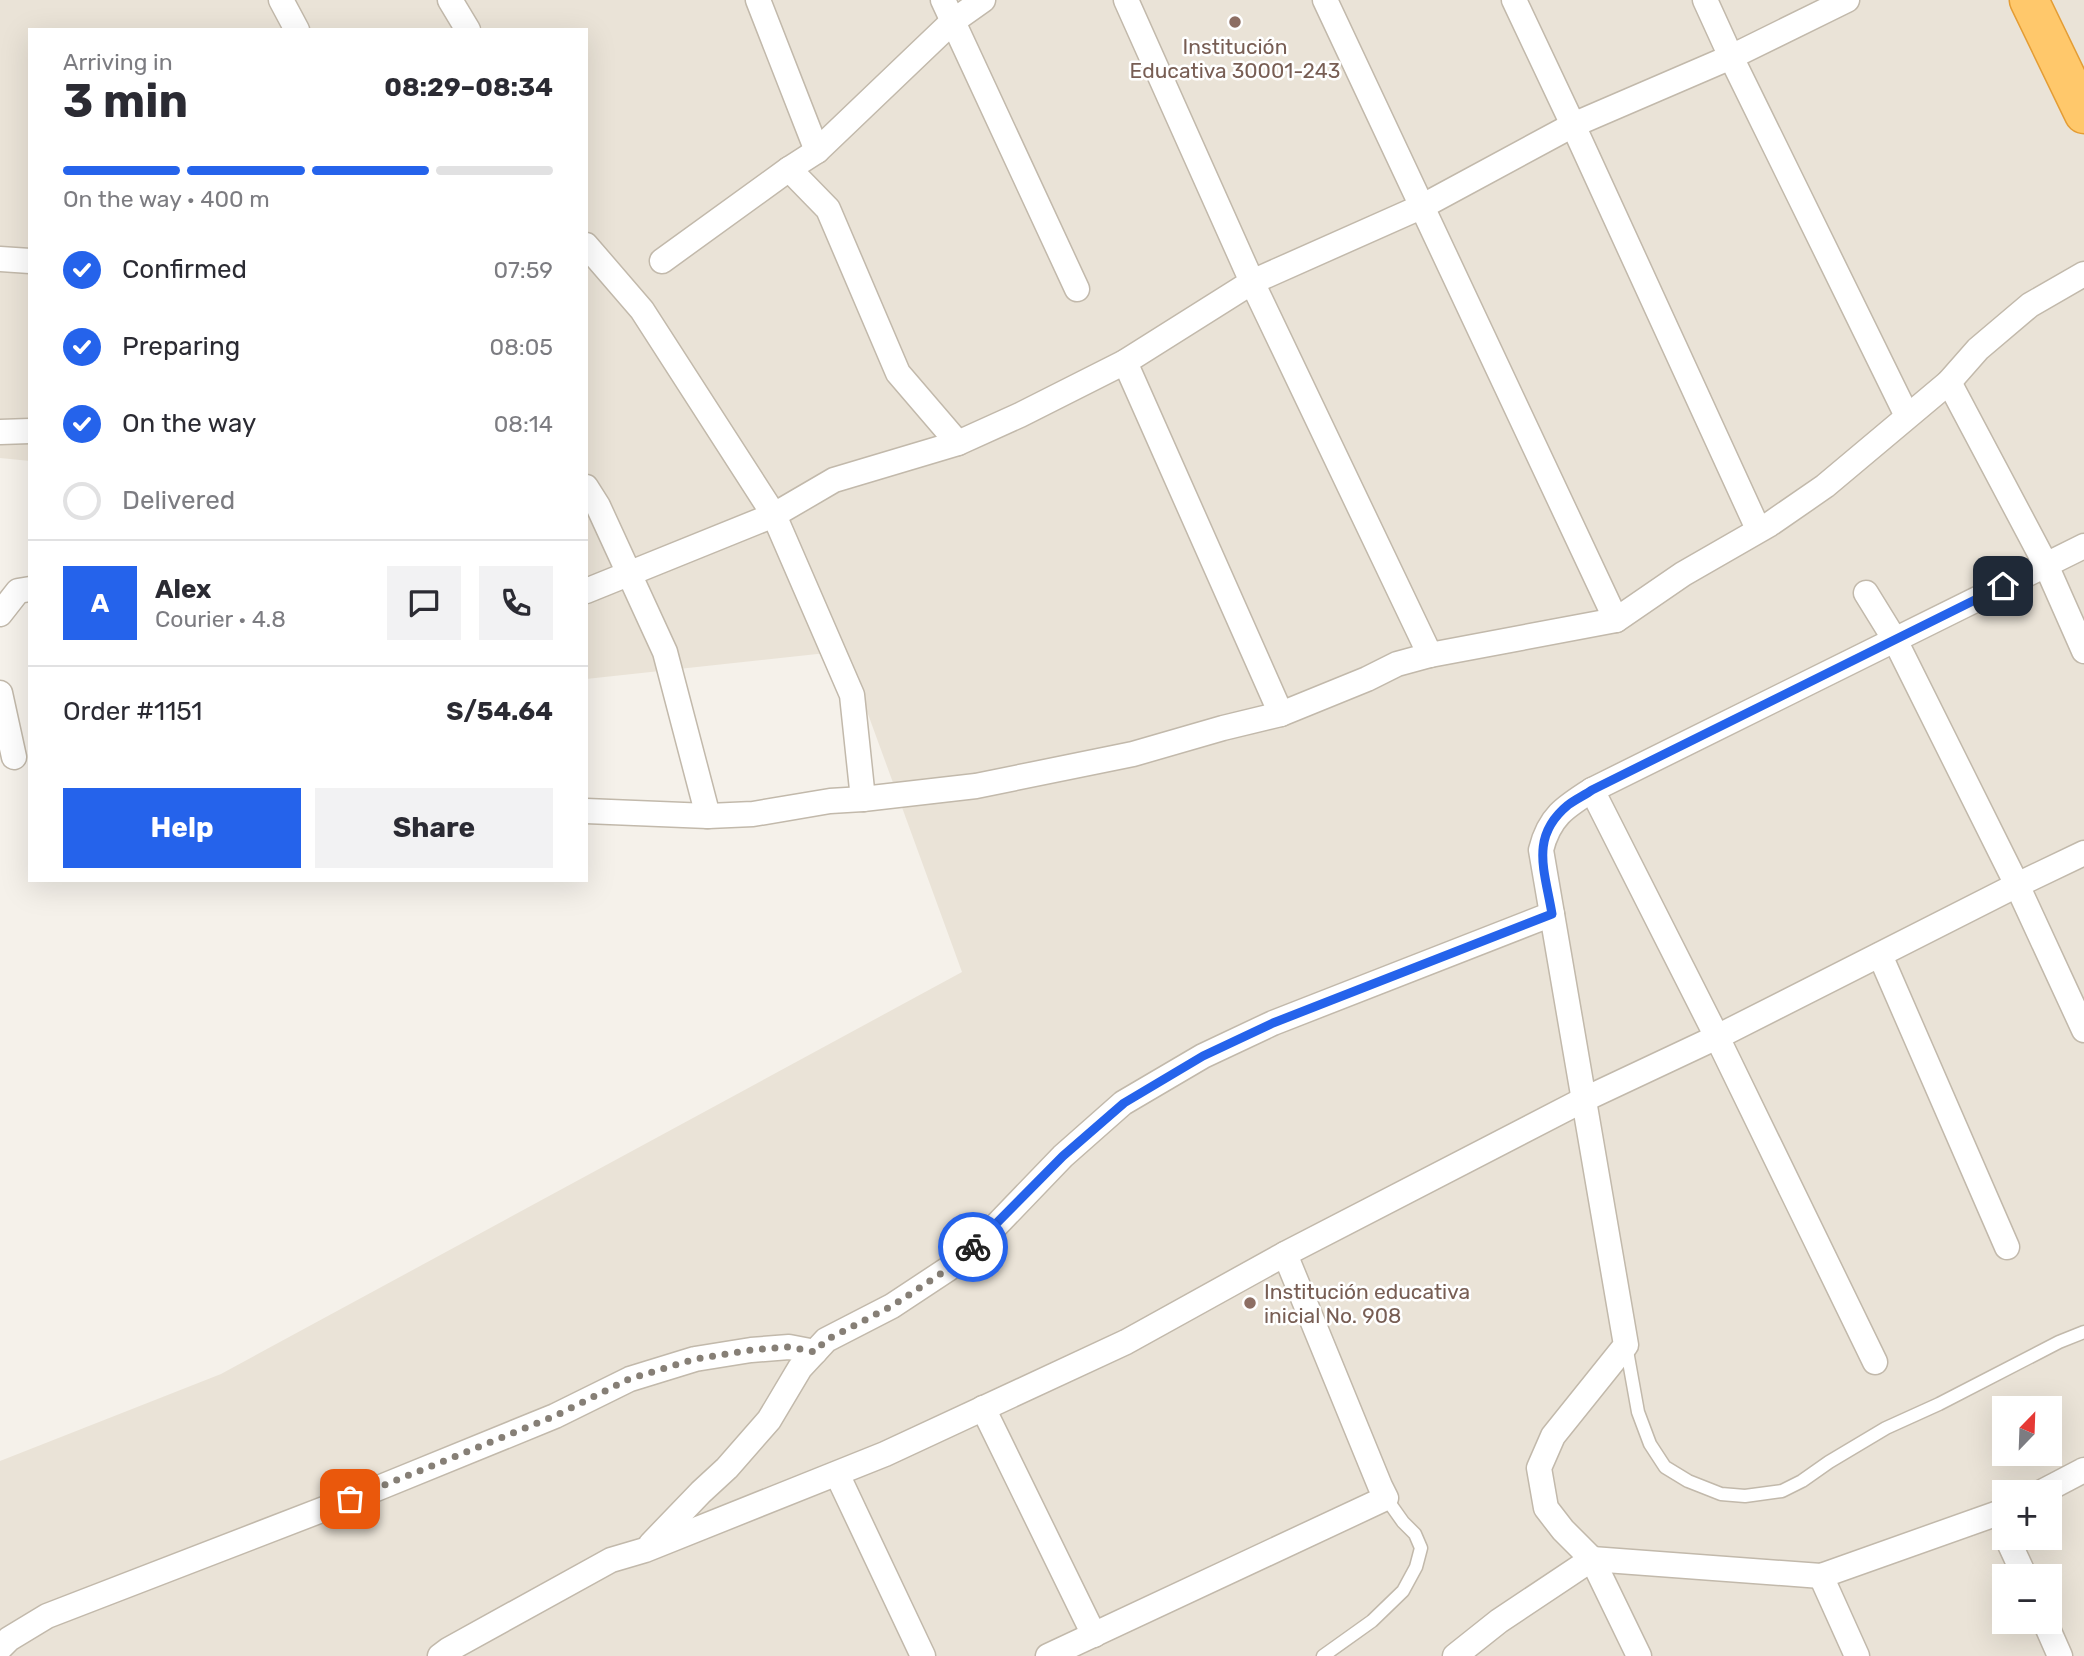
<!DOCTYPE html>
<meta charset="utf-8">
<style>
body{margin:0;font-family:Rubik,sans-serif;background:#f2f2f3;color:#2b2b33;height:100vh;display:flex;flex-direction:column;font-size:26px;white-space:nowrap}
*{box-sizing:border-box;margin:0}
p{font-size:23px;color:#7c7c81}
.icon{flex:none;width:38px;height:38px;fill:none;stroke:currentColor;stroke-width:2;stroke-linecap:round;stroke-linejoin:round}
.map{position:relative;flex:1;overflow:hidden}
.details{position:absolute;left:28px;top:28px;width:560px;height:854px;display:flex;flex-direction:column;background:#fff;border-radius:0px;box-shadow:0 7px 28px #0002}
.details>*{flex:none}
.needle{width:46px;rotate:23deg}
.fabs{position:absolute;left:1992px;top:1396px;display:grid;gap:14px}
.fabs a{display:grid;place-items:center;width:70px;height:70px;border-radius:0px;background:#fff;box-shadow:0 7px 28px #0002;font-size:35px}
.pin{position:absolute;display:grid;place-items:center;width:60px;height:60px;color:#fff;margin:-30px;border-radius:14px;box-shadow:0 4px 10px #0006}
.courier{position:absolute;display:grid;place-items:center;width:70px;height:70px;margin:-35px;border:5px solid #2563eb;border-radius:50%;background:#fff;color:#222;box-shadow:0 2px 9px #0007}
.head em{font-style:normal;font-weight:700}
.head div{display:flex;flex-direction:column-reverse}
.head{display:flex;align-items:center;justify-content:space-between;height:119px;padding:0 35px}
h1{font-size:46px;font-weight:700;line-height:52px}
.bar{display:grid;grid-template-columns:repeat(4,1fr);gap:10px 7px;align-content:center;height:84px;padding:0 35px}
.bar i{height:9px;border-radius:5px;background:#e1e1e2}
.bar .active{background:#2563eb}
.bar p{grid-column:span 4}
.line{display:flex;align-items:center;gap:18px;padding:0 35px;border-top:2px solid #e1e1e2}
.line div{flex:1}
.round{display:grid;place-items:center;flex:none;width:74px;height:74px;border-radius:0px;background:#f2f2f3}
ol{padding:0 35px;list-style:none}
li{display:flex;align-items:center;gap:21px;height:77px}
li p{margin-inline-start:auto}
li .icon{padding:7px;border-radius:50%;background:#2563eb;color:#fff;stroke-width:4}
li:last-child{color:#7c7c81}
li i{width:38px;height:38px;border:4px solid #e1e1e2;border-radius:50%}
.button{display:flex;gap:14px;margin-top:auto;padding:14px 35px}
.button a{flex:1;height:80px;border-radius:0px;background:#2563eb;color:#fff;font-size:28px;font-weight:700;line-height:80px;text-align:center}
.button a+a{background:#f2f2f3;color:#2b2b33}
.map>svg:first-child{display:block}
</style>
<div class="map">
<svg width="2084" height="1656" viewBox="0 0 2084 1656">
<rect width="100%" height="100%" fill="#f5f1ea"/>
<path fill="#eae3d7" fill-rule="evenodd" d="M0 0H2084V1656H0V1461L221 1374 962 972 845 651 586 679V30H30V461L0 458ZM2004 1409H2049V1454H2004ZM2004 1493H2049V1538H2004ZM2004 1577H2049V1622H2004Z"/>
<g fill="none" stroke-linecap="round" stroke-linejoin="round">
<g stroke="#c2b9ab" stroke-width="15">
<g id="lane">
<polyline points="1626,1345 1638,1412 1650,1444 1665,1467 1688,1481 1721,1494 1745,1496 1782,1491 1802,1481 1829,1462 1886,1428 1939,1404 2059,1342 2084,1332"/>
<polyline points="1323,1656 1372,1621 1403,1591 1416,1567 1421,1548 1415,1534 1403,1522 1386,1498"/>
</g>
</g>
<g stroke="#c2b9ab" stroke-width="27">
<g id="street">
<polyline points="281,0 297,30"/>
<polyline points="450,0 468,30"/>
<polyline points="758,0 817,151"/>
<polyline points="943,0 1077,289"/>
<polyline points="1126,0 1252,282 1430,655"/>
<polyline points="1325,0 1616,620"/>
<polyline points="1514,0 1573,125 1758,529"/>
<polyline points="1705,0 1731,57 1907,416"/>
<polyline points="789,169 828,209 898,373 958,443"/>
<polyline points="586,245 642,310 774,515 852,695 863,799"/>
<polyline points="0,259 30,261"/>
<polyline points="662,261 789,169 817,151 952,22 983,0"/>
<polyline points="1125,362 1281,714"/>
<polyline points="1949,382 2046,565 2084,651"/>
<polyline points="0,432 30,431"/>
<polyline points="586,487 598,506 665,652 708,816"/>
<polyline points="586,591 774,515 834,480 958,443 1020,415 1125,362 1252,282 1423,206 1573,125 1731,57 1847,0"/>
<polyline points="1866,593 1895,640 2017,885 2084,1030"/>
<polyline points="0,614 18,591 30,589"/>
<polyline points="0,693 14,757"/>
<polyline points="1592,790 1717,1037 1875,1362"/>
<polyline points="586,811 708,816 753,814 830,801 863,799 976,786 1133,754 1223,728 1281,714 1367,679 1397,664 1430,655 1616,620 1683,574 1770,524 1825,486 1949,382 1978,349 2030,305 2084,274"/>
<polyline points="1880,955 2007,1247"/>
<polyline points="983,1408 1094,1635"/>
<polyline points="837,1474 923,1656"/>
<polyline points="2040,1493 2084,1470"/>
<polyline points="2007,1538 2025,1577"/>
<polyline points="651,1544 701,1492 727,1468 769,1420 800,1368 826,1340 892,1306 948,1269 987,1235 1063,1156 1123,1103 1203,1056 1273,1023 1552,914"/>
<polyline points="1821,1576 1857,1656"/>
<polyline points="2045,1622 2060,1656"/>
<polyline points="0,1648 9,1639 47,1616 376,1489 555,1416 630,1379 695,1359 751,1350 789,1347 815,1352"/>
<polyline points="440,1656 448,1650 611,1560 645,1550 885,1454 1126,1342 1285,1254 1583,1100 1717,1037 2017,885 2084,853"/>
<polyline points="1048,1656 1386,1498 1380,1486 1285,1254"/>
<polyline points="1455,1656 1499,1621 1592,1559 1821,1576 2004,1511"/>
<path d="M1639 1656 1592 1559 1563 1530 1546 1508 1539 1468 1553 1436 1626 1345 1541 850C1549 817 1565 807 1592 790L2084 546"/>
</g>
</g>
<g stroke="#e49d35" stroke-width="41">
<polyline id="highway" points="2029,0 2084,114"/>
</g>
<use href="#lane" stroke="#fff" stroke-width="12"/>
<use href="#street" stroke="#fff" stroke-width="24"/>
<use href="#highway" stroke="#ffc86b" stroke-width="38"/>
</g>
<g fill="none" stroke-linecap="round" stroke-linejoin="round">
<polyline stroke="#867f76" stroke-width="7" stroke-dasharray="0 12.6" points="350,1499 555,1416 629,1379 695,1359 751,1350 789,1347 815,1352 826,1340 892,1306 948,1269 973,1247"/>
<path stroke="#2563eb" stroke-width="9" d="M973 1247 1063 1156 1124 1103 1203 1056 1273 1023 1552 914C1545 871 1529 837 1568 805 1576 799 1585 795 1592 790L2003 586"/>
</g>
<g fill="#8d6e63" stroke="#fff" stroke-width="2.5">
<circle cx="1235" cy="22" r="7"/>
<circle cx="1250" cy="1303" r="7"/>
</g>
<g text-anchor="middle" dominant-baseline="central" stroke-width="5" stroke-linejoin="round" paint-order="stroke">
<g font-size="21" fill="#785e54" stroke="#fff">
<text x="1235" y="46">Institución<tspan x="1235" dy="24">Educativa 30001-243</tspan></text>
<text x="1264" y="1291" text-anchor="start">Institución educativa<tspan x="1264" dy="24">inicial No. 908</tspan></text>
</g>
</g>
</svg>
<div class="fabs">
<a><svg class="needle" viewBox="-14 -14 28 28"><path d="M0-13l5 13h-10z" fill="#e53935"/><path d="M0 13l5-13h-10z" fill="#7c7c81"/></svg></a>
<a>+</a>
<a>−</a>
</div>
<div class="pin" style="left:350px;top:1499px;background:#ea580c"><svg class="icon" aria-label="bag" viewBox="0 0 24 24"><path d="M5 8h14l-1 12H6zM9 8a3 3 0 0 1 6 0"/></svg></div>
<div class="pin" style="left:2003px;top:586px;background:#1f2937"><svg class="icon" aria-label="home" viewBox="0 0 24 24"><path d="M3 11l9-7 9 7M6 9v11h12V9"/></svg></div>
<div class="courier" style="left:973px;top:1247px"><svg class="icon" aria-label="bike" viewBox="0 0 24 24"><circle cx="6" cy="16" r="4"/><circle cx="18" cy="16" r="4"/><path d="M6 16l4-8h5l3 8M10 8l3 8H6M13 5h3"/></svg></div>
<section class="details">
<div class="head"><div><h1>3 min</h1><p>Arriving in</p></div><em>08:29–08:34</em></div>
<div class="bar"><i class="active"></i><i class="active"></i><i class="active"></i><i></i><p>On the way · 400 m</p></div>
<ol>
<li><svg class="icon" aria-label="check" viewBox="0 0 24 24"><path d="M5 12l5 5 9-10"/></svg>Confirmed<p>07:59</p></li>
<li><svg class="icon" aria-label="check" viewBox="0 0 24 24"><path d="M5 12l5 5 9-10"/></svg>Preparing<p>08:05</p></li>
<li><svg class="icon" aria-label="check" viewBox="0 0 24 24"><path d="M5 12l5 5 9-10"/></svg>On the way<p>08:14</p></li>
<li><i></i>Delivered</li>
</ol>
<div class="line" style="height:126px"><b class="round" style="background:#2563eb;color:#fff">A</b><div><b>Alex</b><p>Courier · 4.8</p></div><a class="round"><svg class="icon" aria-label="chat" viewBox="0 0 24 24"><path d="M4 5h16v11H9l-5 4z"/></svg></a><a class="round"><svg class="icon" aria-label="phone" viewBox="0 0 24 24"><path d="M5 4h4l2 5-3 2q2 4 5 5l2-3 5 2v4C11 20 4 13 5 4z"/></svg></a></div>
<div class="line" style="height:91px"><div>Order #1151</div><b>S/54.64</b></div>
<div class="button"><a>Help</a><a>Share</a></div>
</section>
</div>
